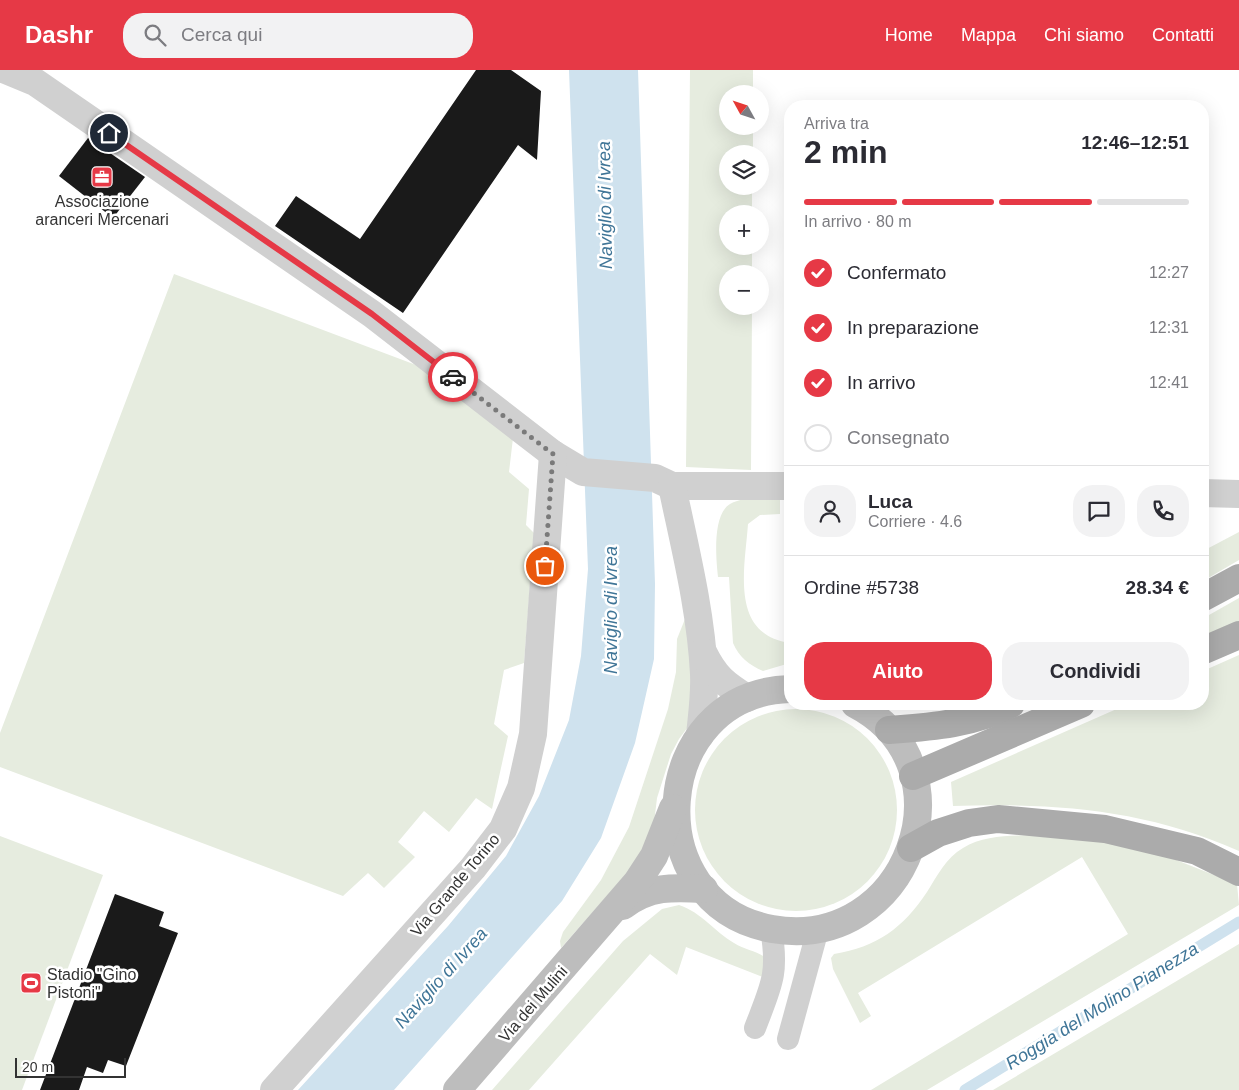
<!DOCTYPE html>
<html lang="it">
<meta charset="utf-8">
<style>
body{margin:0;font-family:Arial,sans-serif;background:#f2f2f3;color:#2b2b33;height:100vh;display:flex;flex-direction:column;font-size:19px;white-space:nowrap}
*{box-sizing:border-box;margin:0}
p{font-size:16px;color:#7c7c81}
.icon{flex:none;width:28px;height:28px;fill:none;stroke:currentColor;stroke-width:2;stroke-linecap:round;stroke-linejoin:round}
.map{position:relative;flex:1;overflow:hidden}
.sheet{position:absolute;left:784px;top:30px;width:425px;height:610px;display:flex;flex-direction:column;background:#fff;border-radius:20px;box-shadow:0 5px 20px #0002}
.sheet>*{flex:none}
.needle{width:32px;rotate:310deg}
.fabs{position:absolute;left:719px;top:15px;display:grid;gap:10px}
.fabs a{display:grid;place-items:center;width:50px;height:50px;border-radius:50%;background:#fff;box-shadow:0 5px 20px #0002;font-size:25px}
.scale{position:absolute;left:15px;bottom:12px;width:111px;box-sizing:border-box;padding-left:5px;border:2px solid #333;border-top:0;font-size:14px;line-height:18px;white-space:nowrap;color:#333;-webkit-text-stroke:4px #fff;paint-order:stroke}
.pin{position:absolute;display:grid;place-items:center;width:42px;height:42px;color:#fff;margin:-21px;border:2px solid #fff;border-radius:50%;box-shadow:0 1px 5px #0007}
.courier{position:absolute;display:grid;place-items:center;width:50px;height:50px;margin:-25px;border:4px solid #e63946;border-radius:50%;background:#fff;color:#222;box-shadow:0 1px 6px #0007}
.headline em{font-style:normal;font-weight:700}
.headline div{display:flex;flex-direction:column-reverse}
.headline{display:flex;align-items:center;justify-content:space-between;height:85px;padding:0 20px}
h1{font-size:32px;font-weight:700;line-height:38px}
.bar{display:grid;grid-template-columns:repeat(4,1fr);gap:8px 5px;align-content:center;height:60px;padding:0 20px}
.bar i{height:6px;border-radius:4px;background:#e1e1e2}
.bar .on{background:#e63946}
.bar p{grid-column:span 4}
.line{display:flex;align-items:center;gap:12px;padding:0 20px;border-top:1px solid #e1e1e2}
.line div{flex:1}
.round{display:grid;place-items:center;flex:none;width:52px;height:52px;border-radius:20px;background:#f2f2f3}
ol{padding:0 20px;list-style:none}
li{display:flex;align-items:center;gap:15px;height:55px}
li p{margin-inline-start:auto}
li .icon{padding:5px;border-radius:50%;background:#e63946;color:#fff;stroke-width:4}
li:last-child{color:#7c7c81}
li i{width:28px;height:28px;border:2px solid #e1e1e2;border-radius:50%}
.button{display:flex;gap:10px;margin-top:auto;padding:10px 20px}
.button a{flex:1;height:58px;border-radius:20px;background:#e63946;color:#fff;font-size:20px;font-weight:700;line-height:58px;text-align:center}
.button a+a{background:#f2f2f3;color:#2b2b33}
header{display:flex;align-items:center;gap:30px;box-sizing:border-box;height:70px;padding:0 25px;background:#e63946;color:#fff}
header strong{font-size:24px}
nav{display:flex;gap:28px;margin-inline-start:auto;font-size:18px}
.search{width:350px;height:45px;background:#f2f2f3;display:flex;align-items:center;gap:12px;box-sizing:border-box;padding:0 18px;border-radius:20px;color:#7c7c81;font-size:19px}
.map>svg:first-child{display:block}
</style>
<header>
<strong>Dashr</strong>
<div class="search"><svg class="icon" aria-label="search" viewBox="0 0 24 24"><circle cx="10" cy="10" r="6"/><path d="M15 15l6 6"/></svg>Cerca qui</div>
<nav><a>Home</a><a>Mappa</a><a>Chi siamo</a><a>Contatti</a></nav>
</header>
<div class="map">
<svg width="1239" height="1020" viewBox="0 0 1239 1020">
<rect width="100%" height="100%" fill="#fff"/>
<g fill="#e6ecdf">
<polygon points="690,0 753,0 753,24 728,24 728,56 753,56 753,84 728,84 728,116 752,116 752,144 728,144 728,176 752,176 752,204 728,204 728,236 752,236 751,400 686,397"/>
<polygon points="174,204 424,298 513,368 509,402 529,419 526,455 534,463 524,593 504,600 494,654 508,666 492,739 476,728 449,762 424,741 398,772 415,787 384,818 368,803 343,826 0,697 0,663"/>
<path d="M780 428V444L760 445 748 454C745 498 729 564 790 573V593L763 601C749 595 739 587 733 573L729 507H718C716 489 712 445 730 434 743 426 765 429 780 428Z"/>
<polygon points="1239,462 1239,490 1203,511 1203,481"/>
<polygon points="1239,528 1239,553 1203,570 1202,549"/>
<polygon points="685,549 696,629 694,649 679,669 671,684 657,728 654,753 636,793 561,878 560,871 563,862 601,810 629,757 668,639 676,602 677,569"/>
<path d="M1239 585V781C1143 739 1057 733 953 736L951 712 1128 634H1202L1203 601Z"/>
<polygon points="911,634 952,634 950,638 927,639"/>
<circle cx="796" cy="740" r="101"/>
<path d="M1034 765 1116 772 1166 786 1237 814 1239 835 927 1020H871L1128 864 1082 787 858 923 871 946 860 953 833 899 831 888 834 884C877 877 903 858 927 822 937 806 946 788 963 778 984 765 1010 766 1034 765Z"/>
<polygon points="0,766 103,805 22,1020 0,1020"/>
<path d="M679 835C701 842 715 862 734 873 746 881 759 880 769 891L765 908 686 877 677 905 650 884 529 1020H492L623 871 662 839Z"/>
<polygon points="1239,874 1239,1020 993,1020"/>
</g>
<polygon fill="#cfe2ee" points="569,0 638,0 655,514 654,589 635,673 601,768 562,831 394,1020 298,1020 448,856 506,786 539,726 569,650 581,586 588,499"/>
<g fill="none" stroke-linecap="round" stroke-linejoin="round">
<polyline stroke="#cfe2ee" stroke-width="11" points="965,1020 1239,852"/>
</g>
<g fill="#1a1a1a">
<polygon points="476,0 511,0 541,21 537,90 518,75 403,243 275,156 296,126 360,169"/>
<polygon points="88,68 145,107 113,148 59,106"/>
<polygon points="115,824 164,842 159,856 178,863 126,996 108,990 103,1003 87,997 79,1020 40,1020"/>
</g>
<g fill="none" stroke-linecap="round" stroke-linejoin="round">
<g stroke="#d0d0d0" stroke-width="22">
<path d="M755 958C771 916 779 904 771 859"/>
<polyline points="788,969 818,859"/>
</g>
<g stroke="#d0d0d0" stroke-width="28">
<polyline points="6,0 35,12 372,244 553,384 583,402 655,408 672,416 790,416"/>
<path d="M672 416C685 478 701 541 704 604 705 625 702 645 700 665"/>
<polyline points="1202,423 1239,424"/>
<path d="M703 582C715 607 725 614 747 628"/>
<polyline points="274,1020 473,798 503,759 521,718 533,664 553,384"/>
</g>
<g stroke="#bdbdbd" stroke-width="28">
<path d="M790 619C649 623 635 834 772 859 908 883 976 697 855 634"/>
<path d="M623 836C649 816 673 817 704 819"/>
<polyline points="457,1020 637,812 654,786 673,738"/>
</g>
<g stroke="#ababab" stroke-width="28">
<polyline points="1202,528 1239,508"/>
<polyline points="1202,581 1239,565"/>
<path d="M889 660C929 657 975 654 1011 634"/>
<polyline points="913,706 1081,634"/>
<polyline points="911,778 938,763 969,753 998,749 1105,759 1197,781 1239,802"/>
</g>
</g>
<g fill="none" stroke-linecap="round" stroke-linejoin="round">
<polyline stroke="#7a7a7a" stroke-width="5" stroke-dasharray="0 9" points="453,307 553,384 545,496"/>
<polyline stroke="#e63946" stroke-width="6" points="109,63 372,244 453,307"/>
</g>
<defs>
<g id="office-square" transform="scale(1.125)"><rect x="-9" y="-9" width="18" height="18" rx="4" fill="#e63946" stroke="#fff"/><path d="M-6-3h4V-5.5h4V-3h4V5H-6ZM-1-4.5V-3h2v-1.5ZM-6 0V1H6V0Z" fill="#fff"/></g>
<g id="stadium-square" transform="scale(1.125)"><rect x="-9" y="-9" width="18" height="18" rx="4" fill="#e63946" stroke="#fff"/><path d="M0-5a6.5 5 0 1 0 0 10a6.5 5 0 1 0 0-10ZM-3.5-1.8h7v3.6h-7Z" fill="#fff"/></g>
</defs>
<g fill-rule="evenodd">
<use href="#office-square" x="102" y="107"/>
<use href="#stadium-square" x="31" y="913"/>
</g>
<g text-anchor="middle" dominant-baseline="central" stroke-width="5" stroke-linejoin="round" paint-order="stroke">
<g font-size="16" fill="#333" stroke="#fff">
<text x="102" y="131">Associazione<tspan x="102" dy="18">aranceri Mercenari</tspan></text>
<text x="47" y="904" text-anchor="start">Stadio "Gino<tspan x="47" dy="18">Pistoni"</tspan></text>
</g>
<g font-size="16" fill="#333" stroke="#fff">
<text transform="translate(455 815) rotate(-50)">Via Grande Torino</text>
<text transform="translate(533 934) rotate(-49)">Via dei Mulini</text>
</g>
<g font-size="18" font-style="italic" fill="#3f7597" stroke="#fff">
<text transform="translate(605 135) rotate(-91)">Naviglio di Ivrea</text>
<text transform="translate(611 540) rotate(-90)">Naviglio di Ivrea</text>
<text transform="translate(441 908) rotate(-48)">Naviglio di Ivrea</text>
<text transform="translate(1102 936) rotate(-32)">Roggia del Molino Pianezza</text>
</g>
</g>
</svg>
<div class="fabs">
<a><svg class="needle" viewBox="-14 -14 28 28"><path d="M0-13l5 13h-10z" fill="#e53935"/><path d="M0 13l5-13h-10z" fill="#7c7c81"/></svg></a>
<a><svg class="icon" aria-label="layers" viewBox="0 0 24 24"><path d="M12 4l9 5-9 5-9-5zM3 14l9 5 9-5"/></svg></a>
<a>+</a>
<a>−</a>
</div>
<div class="scale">20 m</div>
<div class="pin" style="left:545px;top:496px;background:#ea580c"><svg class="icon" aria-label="bag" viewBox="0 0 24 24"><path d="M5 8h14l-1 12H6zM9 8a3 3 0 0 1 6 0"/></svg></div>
<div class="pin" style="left:109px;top:63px;background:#1f2937"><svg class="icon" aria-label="home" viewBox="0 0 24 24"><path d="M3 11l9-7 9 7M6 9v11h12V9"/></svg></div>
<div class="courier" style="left:453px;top:307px"><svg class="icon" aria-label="car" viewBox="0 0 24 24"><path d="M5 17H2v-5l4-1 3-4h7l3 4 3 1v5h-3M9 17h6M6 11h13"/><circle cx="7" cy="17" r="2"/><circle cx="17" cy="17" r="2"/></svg></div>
<section class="sheet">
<div class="headline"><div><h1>2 min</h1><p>Arriva tra</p></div><em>12:46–12:51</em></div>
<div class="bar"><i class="on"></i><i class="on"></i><i class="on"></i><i></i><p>In arrivo · 80 m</p></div>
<ol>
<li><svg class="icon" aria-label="check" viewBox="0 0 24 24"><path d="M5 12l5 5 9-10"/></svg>Confermato<p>12:27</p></li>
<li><svg class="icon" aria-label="check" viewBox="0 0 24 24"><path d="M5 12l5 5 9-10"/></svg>In preparazione<p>12:31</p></li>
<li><svg class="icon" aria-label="check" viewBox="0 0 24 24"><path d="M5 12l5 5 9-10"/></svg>In arrivo<p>12:41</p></li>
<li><i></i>Consegnato</li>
</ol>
<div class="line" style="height:90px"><a class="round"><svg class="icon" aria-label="person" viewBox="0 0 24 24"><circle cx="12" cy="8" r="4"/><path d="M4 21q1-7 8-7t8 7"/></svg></a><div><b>Luca</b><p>Corriere · 4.6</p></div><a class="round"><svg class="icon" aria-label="chat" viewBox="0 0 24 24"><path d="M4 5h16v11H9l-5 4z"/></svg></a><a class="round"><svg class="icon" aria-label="phone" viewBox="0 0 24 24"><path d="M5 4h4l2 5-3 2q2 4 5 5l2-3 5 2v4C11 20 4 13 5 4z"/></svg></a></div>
<div class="line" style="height:65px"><div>Ordine #5738</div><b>28.34 €</b></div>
<div class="button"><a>Aiuto</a><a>Condividi</a></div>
</section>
</div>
